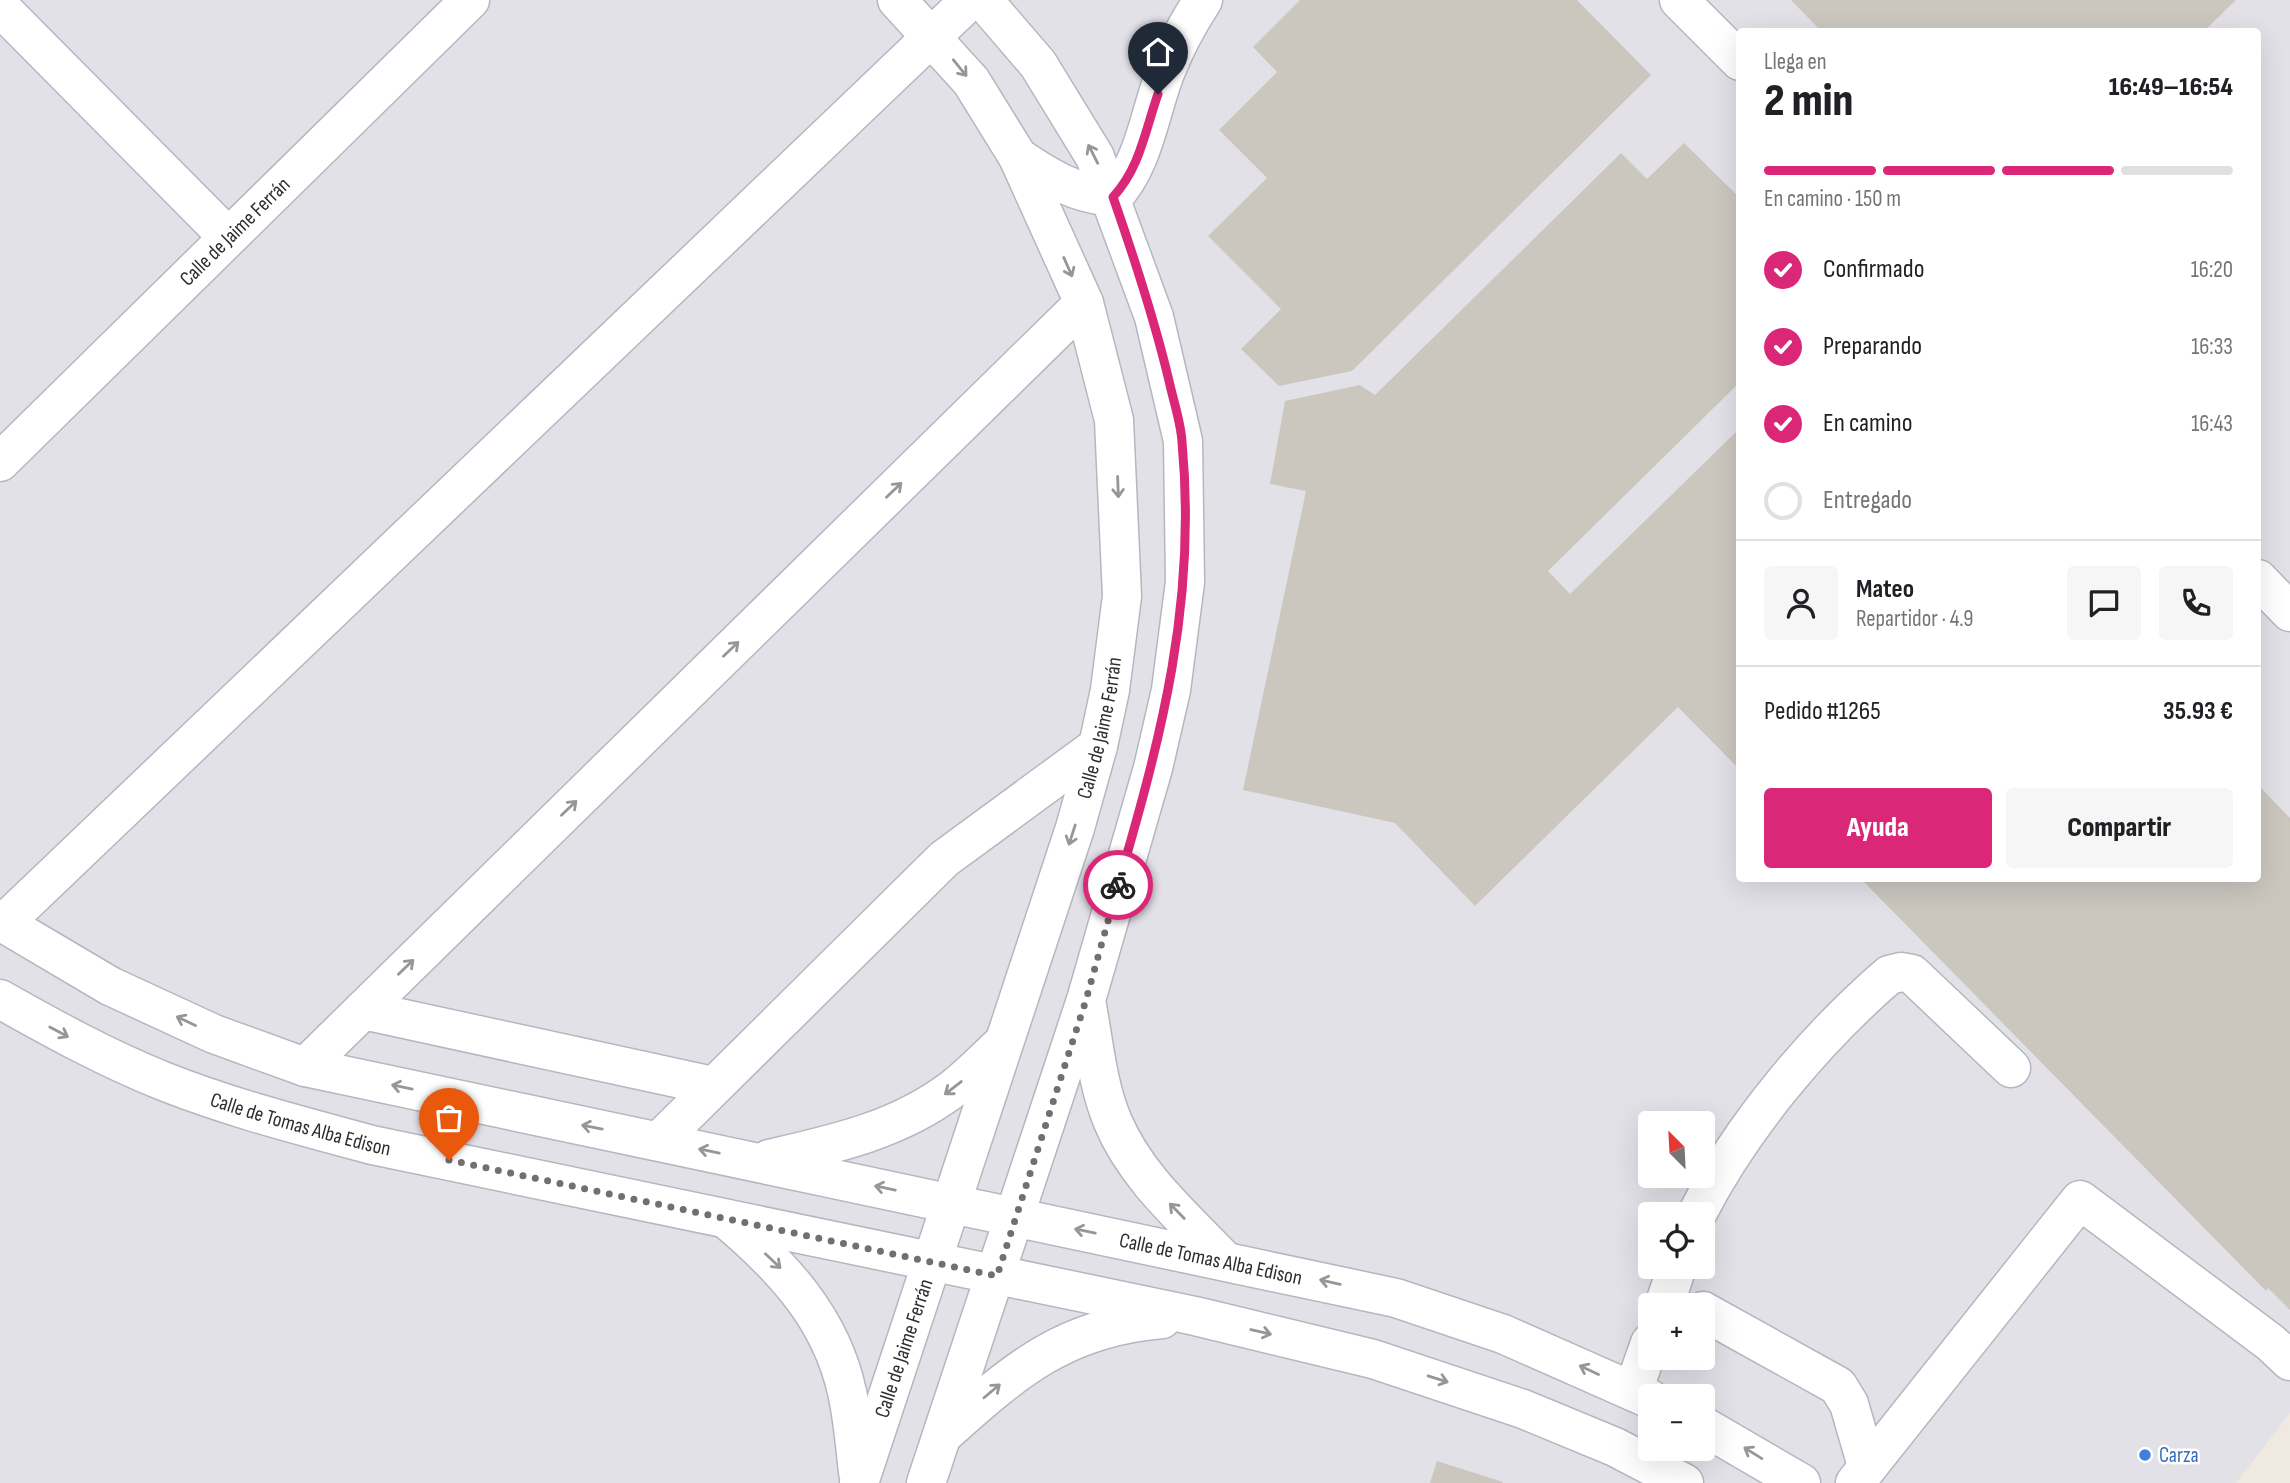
<!DOCTYPE html>
<html lang="es">
<meta charset="utf-8">
<style>
body{margin:0;font-family:"Sofia Sans Condensed",sans-serif;background:#f6f6f6;color:#202124;height:100vh;display:flex;flex-direction:column;font-size:26px;white-space:nowrap}
*{box-sizing:border-box;margin:0}
p{font-size:23px;color:#757577}
.icon{flex:none;width:38px;height:38px;fill:none;stroke:currentColor;stroke-width:2;stroke-linecap:round;stroke-linejoin:round}
.map{position:relative;flex:1;overflow:hidden}
.drawer{position:absolute;left:1736px;top:28px;width:525px;height:854px;display:flex;flex-direction:column;background:#fff;border-radius:7px;box-shadow:0 7px 28px #0002}
.drawer>*{flex:none}
.needle{width:46px;rotate:336deg}
.fabs{position:absolute;left:1638px;top:1111px;display:grid;gap:14px}
.fabs a{display:grid;place-items:center;width:77px;height:77px;border-radius:7px;background:#fff;box-shadow:0 7px 28px #0002;font-size:35px}
.pin{position:absolute;display:grid;place-items:center;width:60px;height:60px;color:#fff;margin:-72px -30px;border-radius:50% 50% 50% 0;rotate:-45deg;box-shadow:0 0 7px #0007}
.pin .icon{rotate:45deg}
.courier{position:absolute;display:grid;place-items:center;width:70px;height:70px;margin:-35px;border:5px solid #db2777;border-radius:50%;background:#fff;color:#222;box-shadow:0 2px 9px #0007}
.overview em{font-style:normal;font-weight:800}
.overview div{display:flex;flex-direction:column-reverse}
.overview{display:flex;align-items:center;justify-content:space-between;height:119px;padding:0 28px}
h1{font-size:46px;font-weight:800;line-height:52px}
.bar{display:grid;grid-template-columns:repeat(4,1fr);gap:10px 7px;align-content:center;height:84px;padding:0 28px}
.bar i{height:9px;border-radius:5px;background:#e0e0e0}
.bar .selected{background:#db2777}
.bar p{grid-column:span 4}
.line{display:flex;align-items:center;gap:18px;padding:0 28px;border-top:2px solid #e0e0e0}
.line div{flex:1}
.round{display:grid;place-items:center;flex:none;width:74px;height:74px;border-radius:7px;background:#f6f6f6}
ol{padding:0 28px;list-style:none}
li{display:flex;align-items:center;gap:21px;height:77px}
li p{margin-inline-start:auto}
li .icon{padding:7px;border-radius:50%;background:#db2777;color:#fff;stroke-width:4}
li:last-child{color:#757577}
li i{width:38px;height:38px;border:4px solid #e0e0e0;border-radius:50%}
.action{display:flex;gap:14px;margin-top:auto;padding:14px 28px}
.action a{flex:1;height:80px;border-radius:7px;background:#db2777;color:#fff;font-size:28px;font-weight:800;line-height:80px;text-align:center}
.action a+a{background:#f6f6f6;color:#202124}
.map>svg:first-child{display:block}
</style>
<div class="map">
<svg width="2290" height="1483" viewBox="0 0 2290 1483">
<rect width="100%" height="100%" fill="#efe9e1"/>
<path fill="#e3e1e8" fill-rule="evenodd" d="M0 0H2290V1413L2236 1483H0ZM1740 32H2258V878H1740ZM1650 1124H1703V1176H1650ZM1650 1214H1703V1267H1650ZM1650 1306H1703V1358H1650ZM1650 1396H1703V1449H1650Z"/>
<g fill="#cbc7bf">
<polygon points="1300,0 1577,0 1651,75 1352,371 1279,386 1241,349 1281,309 1208,236 1267,178 1219,130 1277,72 1253,47"/>
<polygon points="1791,0 2236,0 2203,32 1822,32"/>
<polygon points="1684,143 1740,198 1740,382 1548,571 1570,594 1740,428 1740,770 1678,707 1475,906 1395,823 1243,790 1306,491 1270,484 1285,401 1360,385 1375,395 1621,153 1647,179"/>
<polygon points="2258,785 2290,818 2290,1310 2268,1288 2266,1291 1860,878 2258,878"/>
<polygon points="1437,1461 1503,1482 1502,1483 1430,1483"/>
</g>
<g fill="none" stroke-linecap="round" stroke-linejoin="round">
<g stroke="#b4b7c1" stroke-width="41">
<g id="minor">
<polyline points="1679,0 1740,61"/>
<polyline points="0,7 227,236"/>
<path d="M1018 157C1049 178 1075 194 1113 197 1144 164 1149 115 1165 73 1175 47 1188 23 1203 0"/>
<path id="s1" d="M0 462 470 0"/>
<polyline points="2258,579 2290,612"/>
<path id="s2" d="M0 921 110 986 214 1034 305 1067 1396 1298 1503 1334 1650 1399"/>
<polyline points="3,924 970,0"/>
<path id="s3" d="M0 999C53 1029 106 1058 163 1081 231 1108 302 1126 372 1145L1195 1316 1373 1359 1523 1409 1615 1447 1684 1483"/>
<path d="M1086 1001C1094 1041 1097 1085 1113 1122 1136 1177 1184 1218 1224 1260"/>
<polyline points="363,1010 713,1086"/>
<polyline points="305,1067 1084,303"/>
<polyline points="659,1141 944,859 1098,746"/>
<path d="M769 1159C835 1144 899 1130 954 1088 971 1075 986 1059 1002 1044"/>
<path d="M1697 1214C1741 1127 1815 1039 1889 975L1901 972 1912 974 2011 1068"/>
<path d="M726 1219C782 1266 831 1318 847 1392 853 1418 855 1446 858 1472"/>
<polyline points="1664,1306 1677,1267"/>
<polyline points="1703,1311 1838,1386 1849,1404 1867,1466"/>
<polyline points="1633,1391 1650,1343"/>
<polyline points="1703,1426 1801,1483"/>
<path d="M945 1433C1015 1370 1065 1327 1162 1319"/>
<path id="s4" d="M859 1483 1075 828 1098 746 1110 690 1122 596 1114 420 1084 303 1018 157 971 81 897 0"/>
<polyline points="926,1483 1086,1000 1153,768 1171,690 1185,582 1183,441 1154,317 1095,157 1038,64 983,0"/>
<polyline points="1855,1483 2080,1200 2271,1343 2290,1361"/>
</g>
</g>
<use href="#minor" stroke="#fff" stroke-width="38"/>
</g>
<defs><path id="oneway-shaft" d="M-6 0H5M1.5-3L5.5 0L1.5 3" fill="none" stroke-width="1.6" stroke-linecap="round" stroke-linejoin="round" transform="scale(1.75)"/></defs>
<g stroke="#969696">
<use href="#oneway-shaft" transform="translate(960 68) rotate(51)"/>
<use href="#oneway-shaft" transform="translate(1093 154) rotate(-117)"/>
<use href="#oneway-shaft" transform="translate(1068 267) rotate(66)"/>
<use href="#oneway-shaft" transform="translate(1118 487) rotate(88)"/>
<use href="#oneway-shaft" transform="translate(894 490) rotate(-44)"/>
<use href="#oneway-shaft" transform="translate(731 649) rotate(-44)"/>
<use href="#oneway-shaft" transform="translate(569 808) rotate(-44)"/>
<use href="#oneway-shaft" transform="translate(1072 835) rotate(108)"/>
<use href="#oneway-shaft" transform="translate(406 967) rotate(-44)"/>
<use href="#oneway-shaft" transform="translate(186 1021) rotate(-155)"/>
<use href="#oneway-shaft" transform="translate(59 1032) rotate(28)"/>
<use href="#oneway-shaft" transform="translate(402 1087) rotate(-168)"/>
<use href="#oneway-shaft" transform="translate(953 1088) rotate(142)"/>
<use href="#oneway-shaft" transform="translate(592 1127) rotate(-169)"/>
<use href="#oneway-shaft" transform="translate(709 1151) rotate(-168)"/>
<use href="#oneway-shaft" transform="translate(885 1188) rotate(-168)"/>
<use href="#oneway-shaft" transform="translate(1177 1211) rotate(-134)"/>
<use href="#oneway-shaft" transform="translate(1085 1231) rotate(-168)"/>
<use href="#oneway-shaft" transform="translate(773 1261) rotate(43)"/>
<use href="#oneway-shaft" transform="translate(1330 1282) rotate(-167)"/>
<use href="#oneway-shaft" transform="translate(1261 1332) rotate(13)"/>
<use href="#oneway-shaft" transform="translate(1589 1370) rotate(-155)"/>
<use href="#oneway-shaft" transform="translate(1438 1379) rotate(17)"/>
<use href="#oneway-shaft" transform="translate(992 1391) rotate(-40)"/>
<use href="#oneway-shaft" transform="translate(1753 1453) rotate(-148)"/>
</g>
<g fill="none" stroke-linecap="round" stroke-linejoin="round">
<polyline stroke="#726f6d" stroke-width="7" stroke-dasharray="0 12.6" points="449,1160 997,1276 1086,1000 1118,885"/>
<path stroke="#db2777" stroke-width="9" d="M1118 885C1162 735 1197 601 1182 442 1181 423 1174 403 1170 385 1155 321 1135 260 1113 197 1140 168 1145 131 1158 94"/>
</g>
<circle fill="#3f7fe0" stroke="#fff" stroke-width="2.5" cx="2145" cy="1455" r="7"/>
<g text-anchor="middle" dominant-baseline="central" stroke-width="5" stroke-linejoin="round" paint-order="stroke">
<g font-size="21" fill="#2e2e2e" stroke="#fff">
<text stroke="none"><textPath href="#s1" startOffset="329">Calle de Jaime Ferrán</textPath></text>
<text stroke="none"><textPath href="#s4" startOffset="793">Calle de Jaime Ferrán</textPath></text>
<text stroke="none"><textPath href="#s3" startOffset="327">Calle de Tomas Alba Edison</textPath></text>
<text stroke="none"><textPath href="#s2" startOffset="1265">Calle de Tomas Alba Edison</textPath></text>
<text stroke="none"><textPath href="#s4" startOffset="142">Calle de Jaime Ferrán</textPath></text>
</g>
<g font-size="21" fill="#366cbe" stroke="#fff" text-anchor="start">
<text x="2159" y="1455">Carza</text>
</g>
</g>
</svg>
<div class="fabs">
<a><svg class="needle" viewBox="-14 -14 28 28"><path d="M0-13l5 13h-10z" fill="#e53935"/><path d="M0 13l5-13h-10z" fill="#757577"/></svg></a>
<a><svg class="icon" aria-label="locate" viewBox="0 0 24 24"><circle cx="12" cy="12" r="6"/><path d="M12 2v4M12 18v4M2 12h4M18 12h4"/></svg></a>
<a>+</a>
<a>−</a>
</div>
<div class="pin" style="left:449px;top:1160px;background:#ea580c"><svg class="icon" aria-label="bag" viewBox="0 0 24 24"><path d="M5 8h14l-1 12H6zM9 8a3 3 0 0 1 6 0"/></svg></div>
<div class="pin" style="left:1158px;top:94px;background:#1f2937"><svg class="icon" aria-label="home" viewBox="0 0 24 24"><path d="M3 11l9-7 9 7M6 9v11h12V9"/></svg></div>
<div class="courier" style="left:1118px;top:885px"><svg class="icon" aria-label="bike" viewBox="0 0 24 24"><circle cx="6" cy="16" r="4"/><circle cx="18" cy="16" r="4"/><path d="M6 16l4-8h5l3 8M10 8l3 8H6M13 5h3"/></svg></div>
<section class="drawer">
<div class="overview"><div><h1>2 min</h1><p>Llega en</p></div><em>16:49–16:54</em></div>
<div class="bar"><i class="selected"></i><i class="selected"></i><i class="selected"></i><i></i><p>En camino · 150 m</p></div>
<ol>
<li><svg class="icon" aria-label="check" viewBox="0 0 24 24"><path d="M5 12l5 5 9-10"/></svg>Confirmado<p>16:20</p></li>
<li><svg class="icon" aria-label="check" viewBox="0 0 24 24"><path d="M5 12l5 5 9-10"/></svg>Preparando<p>16:33</p></li>
<li><svg class="icon" aria-label="check" viewBox="0 0 24 24"><path d="M5 12l5 5 9-10"/></svg>En camino<p>16:43</p></li>
<li><i></i>Entregado</li>
</ol>
<div class="line" style="height:126px"><a class="round"><svg class="icon" aria-label="person" viewBox="0 0 24 24"><circle cx="12" cy="8" r="4"/><path d="M4 21q1-7 8-7t8 7"/></svg></a><div><b>Mateo</b><p>Repartidor · 4.9</p></div><a class="round"><svg class="icon" aria-label="chat" viewBox="0 0 24 24"><path d="M4 5h16v11H9l-5 4z"/></svg></a><a class="round"><svg class="icon" aria-label="phone" viewBox="0 0 24 24"><path d="M5 4h4l2 5-3 2q2 4 5 5l2-3 5 2v4C11 20 4 13 5 4z"/></svg></a></div>
<div class="line" style="height:91px"><div>Pedido #1265</div><b>35.93 €</b></div>
<div class="action"><a>Ayuda</a><a>Compartir</a></div>
</section>
</div>
